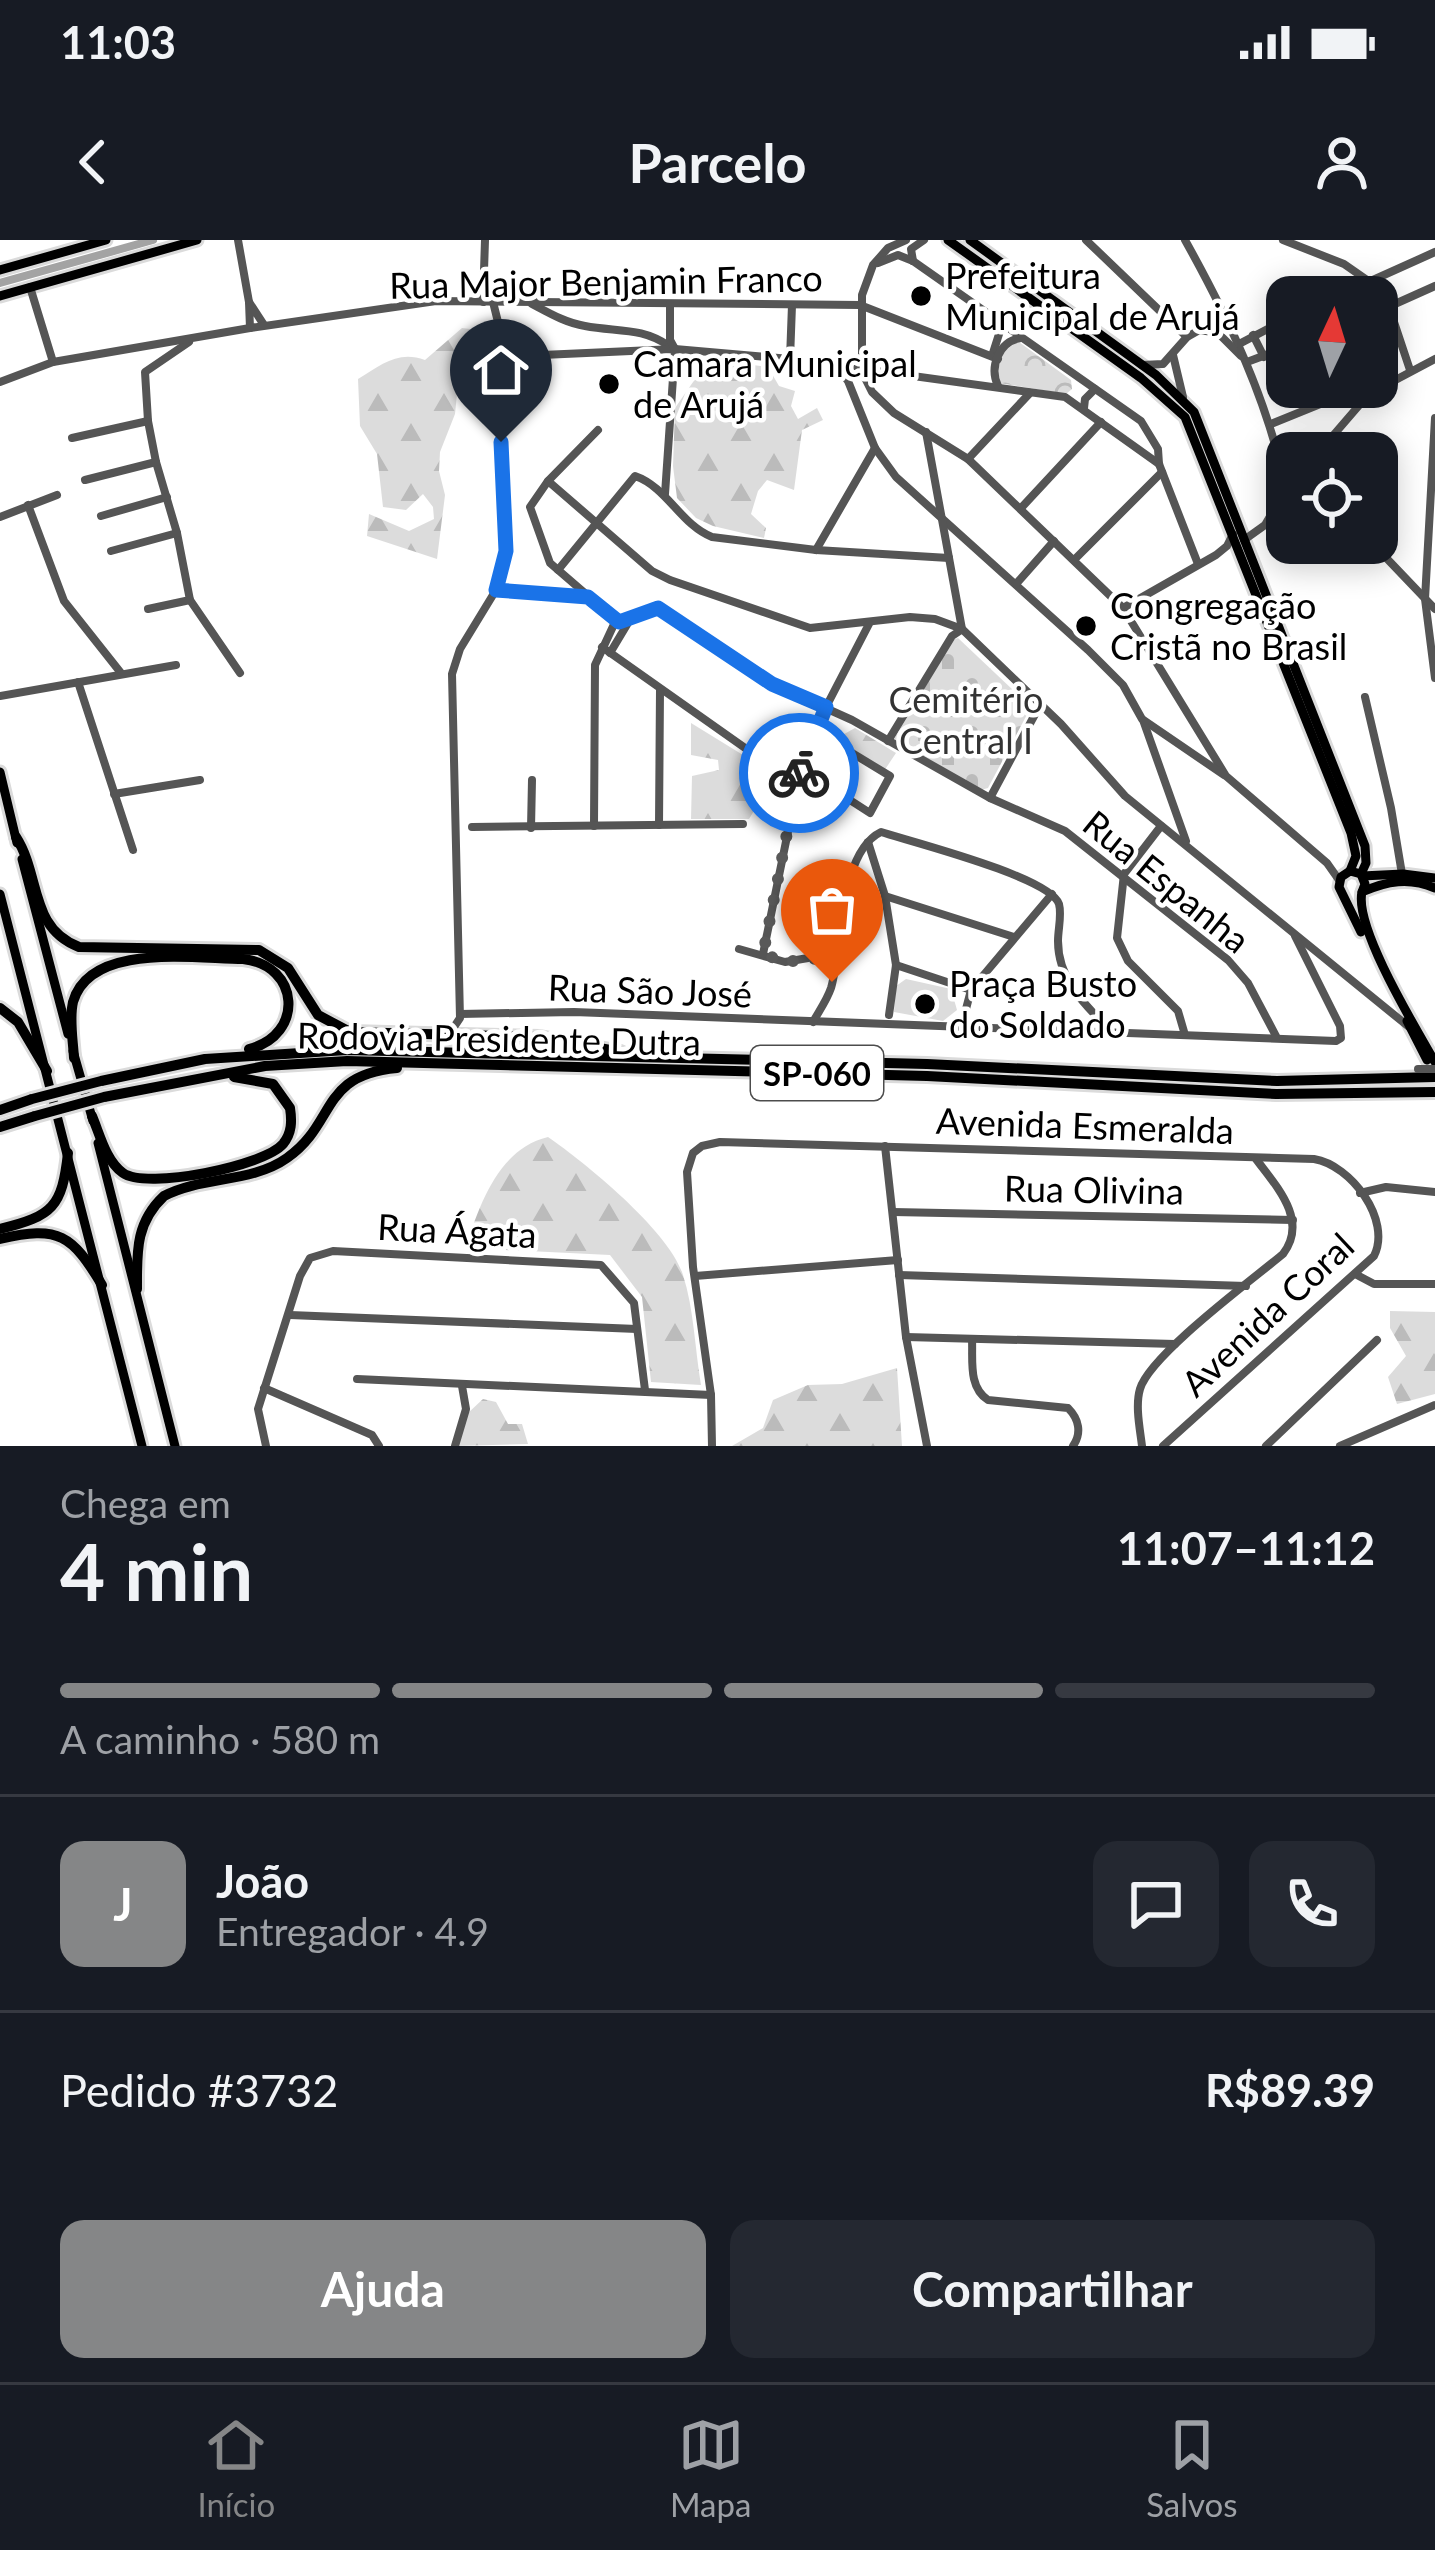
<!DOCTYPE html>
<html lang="pt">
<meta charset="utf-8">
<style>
body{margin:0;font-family:Lato,sans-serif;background:#242831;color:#f1f3f6;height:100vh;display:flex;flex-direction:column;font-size:45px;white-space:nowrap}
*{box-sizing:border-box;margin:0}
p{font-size:39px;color:#9ea1a6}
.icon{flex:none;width:66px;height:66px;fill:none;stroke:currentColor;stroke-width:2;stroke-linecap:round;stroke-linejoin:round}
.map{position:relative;height:1206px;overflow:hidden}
.panel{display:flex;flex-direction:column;background:#171b24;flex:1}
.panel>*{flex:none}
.needle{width:78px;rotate:4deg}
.controls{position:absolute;left:1266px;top:36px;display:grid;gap:24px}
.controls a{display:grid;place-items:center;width:132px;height:132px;border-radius:24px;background:#171b24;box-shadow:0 6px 30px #0003;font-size:60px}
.pin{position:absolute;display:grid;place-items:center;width:102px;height:102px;color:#fff;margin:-123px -51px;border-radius:50% 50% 50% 0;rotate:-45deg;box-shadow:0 0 12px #0007}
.pin .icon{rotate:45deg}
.courier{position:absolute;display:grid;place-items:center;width:120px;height:120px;margin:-60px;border:9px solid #1a73e8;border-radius:50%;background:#fff;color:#222;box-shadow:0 3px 15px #0007}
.headline em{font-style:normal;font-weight:700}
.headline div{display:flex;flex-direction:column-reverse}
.headline{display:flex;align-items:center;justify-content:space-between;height:204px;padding:0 60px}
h1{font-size:78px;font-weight:700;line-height:90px}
.bar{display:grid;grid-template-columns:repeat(4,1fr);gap:18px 12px;align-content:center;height:144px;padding:0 60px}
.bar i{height:15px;border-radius:9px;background:#363941}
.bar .current{background:#858687}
.bar p{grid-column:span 4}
.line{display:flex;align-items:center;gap:30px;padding:0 60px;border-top:3px solid #363941}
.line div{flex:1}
.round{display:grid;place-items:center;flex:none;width:126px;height:126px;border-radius:24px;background:#242831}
.button{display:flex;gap:24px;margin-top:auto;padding:24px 60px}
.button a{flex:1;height:138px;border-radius:24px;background:#858687;color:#fff;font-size:48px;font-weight:700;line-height:138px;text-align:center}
.button a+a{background:#242831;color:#f1f3f6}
.status{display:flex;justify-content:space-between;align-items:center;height:84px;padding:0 60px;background:#171b24;direction:ltr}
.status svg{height:33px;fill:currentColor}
header{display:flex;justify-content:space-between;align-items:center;height:156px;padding:0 60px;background:#171b24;font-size:54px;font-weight:700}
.tab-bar{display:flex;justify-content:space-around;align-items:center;height:168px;border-top:3px solid #363941;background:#171b24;font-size:33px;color:#9ea1a6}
.tab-bar a{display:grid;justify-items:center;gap:6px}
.tab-bar .current{color:#858687}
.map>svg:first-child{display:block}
</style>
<div class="status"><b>11:03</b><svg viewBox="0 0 49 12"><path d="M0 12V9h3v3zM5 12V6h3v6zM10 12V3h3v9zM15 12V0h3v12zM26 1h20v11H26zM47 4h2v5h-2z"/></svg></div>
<header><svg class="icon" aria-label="back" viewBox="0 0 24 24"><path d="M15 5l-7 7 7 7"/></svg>Parcelo<svg class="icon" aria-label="person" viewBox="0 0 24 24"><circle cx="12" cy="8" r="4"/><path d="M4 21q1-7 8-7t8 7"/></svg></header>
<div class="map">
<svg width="1435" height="1206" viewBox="0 0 1435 1206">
<defs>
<pattern id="forest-firs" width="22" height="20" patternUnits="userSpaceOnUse" patternTransform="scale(3)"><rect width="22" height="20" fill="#dcdcdc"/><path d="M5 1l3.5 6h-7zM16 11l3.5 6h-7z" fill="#bbb"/></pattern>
<pattern id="cemetery-stones" width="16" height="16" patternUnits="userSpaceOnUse" patternTransform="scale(3)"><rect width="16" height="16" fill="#dcdcdc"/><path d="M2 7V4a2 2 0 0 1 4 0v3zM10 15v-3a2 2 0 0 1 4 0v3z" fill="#bbb"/></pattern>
<pattern id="park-crowns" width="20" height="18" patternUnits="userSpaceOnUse" patternTransform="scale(3)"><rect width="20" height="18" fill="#dcdcdc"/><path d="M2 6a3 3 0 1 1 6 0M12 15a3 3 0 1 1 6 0" fill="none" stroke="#bbb"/></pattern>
</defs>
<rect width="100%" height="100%" fill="#fff"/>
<polygon fill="#dcdcdc" points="906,739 951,749 957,770 943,781 894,772 896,746"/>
<g fill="url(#forest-firs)">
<path d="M462 88 470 89 481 109 461 114 455 174 440 212 439 231 445 255 437 319 367 296 369 274 409 291 434 279 433 267 423 254 406 270 383 267 377 214 360 186 358 139C381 125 398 110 425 120Z"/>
<polygon points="709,119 768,127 779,146 795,151 791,166 798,179 817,168 823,180 802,190 794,250 767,240 758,251 751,274 766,288 764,298 713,286 696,278 677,258 673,226 675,168"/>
<polygon points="691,483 743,515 740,531 745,559 757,566 749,579 691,579 692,536 719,530 718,520 691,515"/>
<polygon points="855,488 896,513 884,531 848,509 820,528 830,566 796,560 808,514"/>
<path d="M548 897C586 923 670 992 683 1035 694 1069 695 1110 701 1145L651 1142 642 1057 610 1015 465 1008C480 965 498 909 548 897Z"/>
<polygon points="1390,1071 1435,1072 1435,1154 1397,1164 1388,1137 1406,1116 1390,1088"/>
<polygon points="897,1128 902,1206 732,1206 763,1188 773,1160 808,1145 842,1144"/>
<polygon points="483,1159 496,1162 508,1184 522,1184 528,1204 458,1206 468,1173"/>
</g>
<polygon fill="url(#cemetery-stones)" points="958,398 1031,467 988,548 981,550 894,499 953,400"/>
<path fill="url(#park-crowns)" d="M1019 102 1071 140 1072 149 1066 154 999 143C997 125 1000 109 1019 102Z"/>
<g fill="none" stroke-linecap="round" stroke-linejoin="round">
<polyline stroke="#a3a3a3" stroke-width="8" points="0,43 153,0"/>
<g stroke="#dbdbdb" stroke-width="15">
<g id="major">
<polyline points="948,0 1141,138 1185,177 1351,593 1356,616 1350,631"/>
<polyline points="970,0 1156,135 1194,172 1365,606 1366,623 1361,634"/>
<polyline points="0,30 106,0"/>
<polyline points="0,56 197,0"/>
<polyline points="0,532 17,603"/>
<polyline points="22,619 68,794"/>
<polyline points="1362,636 1403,634 1435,638"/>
<path d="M1435 648C1409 637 1387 641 1362 652 1354 687 1415 787 1435 822"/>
<polyline points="0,654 142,1206"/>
<polyline points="1361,692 1339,647 1341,637 1350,631 1361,634 1365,644 1362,652"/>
<polyline points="1407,781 1427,820"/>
<polyline points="73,811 93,881"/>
<polyline points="98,903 175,1206"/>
</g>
</g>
<g stroke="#dbdbdb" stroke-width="16">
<g id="highway">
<path d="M16 597C41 636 29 688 79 707L259 710 288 728 318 775 350 792 540 797 621 812"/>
<polyline points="0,768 18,782 47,831"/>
<path d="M74 818C73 800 69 779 73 762 90 702 195 719 243 719 300 725 305 795 249 809"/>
<polyline points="101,841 205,819 347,810 927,824 1277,841 1435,837"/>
<polyline points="104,857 265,826 347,821 927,836 1276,854 1435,852"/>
<polyline points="0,870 32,859"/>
<path d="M92 876C100 895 106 921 123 933 147 950 264 926 283 904 292 893 292 881 290 868L273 844 234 837"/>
<polyline points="0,887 35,876"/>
<path d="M0 989C53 976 62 967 68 913"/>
<path d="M0 999C59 985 72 995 102 1045"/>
<path d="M137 1049C137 1013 135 983 164 956 202 936 252 943 287 918 337 883 319 835 397 828"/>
</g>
</g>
<g stroke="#555" stroke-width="8">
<polyline points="238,0 249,62"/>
<polyline points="906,0 888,8 873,25 862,55 862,132 872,152 894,173 968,219 1123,368 1226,536 1327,623 1339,640"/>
<polyline points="1086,0 1187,97"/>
<path d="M1185 0C1229 79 1268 161 1286 249L1265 285 1244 300"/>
<polyline points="1283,0 1344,24 1367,40"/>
<polyline points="913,21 911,9 924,0"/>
<polyline points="878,23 898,15 913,21 1141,181 1158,209 1159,224 1198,324"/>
<polyline points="30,47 53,122"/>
<polyline points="1335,57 1435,12"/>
<polyline points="483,62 485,0"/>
<path d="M532 64C549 73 566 83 585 86 617 92 642 87 669 106"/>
<polyline points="1389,67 1410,130"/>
<polyline points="1377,72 1435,46"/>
<polyline points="250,88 249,62 264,85"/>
<polyline points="1200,90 1218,93 1241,116"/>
<polyline points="1253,95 1264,117"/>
<polyline points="189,102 145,132 148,181 156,222 177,293 190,360 240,433"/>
<polyline points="1239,104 1287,79"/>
<polyline points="505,110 520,116 675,109 790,119 1065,157 1159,224"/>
<polyline points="1173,115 1183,157"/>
<polyline points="992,116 1000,91 998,80"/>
<polyline points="790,119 792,65"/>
<polyline points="1247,122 1287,107"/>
<polyline points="1142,125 1163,124 1187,97 1224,76"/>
<polyline points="837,127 848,141 875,208 896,237 1088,410 1123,445 1142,479 1224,535"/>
<polyline points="506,138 530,116"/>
<polyline points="0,142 53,122 250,88 436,61 860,65 998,119"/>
<path d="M998 146C989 127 999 101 1021 98"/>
<polyline points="1084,168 1085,159 1095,149"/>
<polyline points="1435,178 1425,359 1435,438"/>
<polyline points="1271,184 1340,156 1369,154 1435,119"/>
<polyline points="598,190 548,241 530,267 550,323 616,380"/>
<polyline points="926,192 962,389"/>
<polyline points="72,198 148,181"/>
<polyline points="1318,213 1368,155"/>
<polyline points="968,219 1030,153"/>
<polyline points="85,240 156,222"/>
<polyline points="548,241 652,331 670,340 810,388 910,377 935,379 962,389 1061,484 1125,556 1409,787"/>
<polyline points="665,254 675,109 670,100 670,64"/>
<polyline points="28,265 64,361 121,433"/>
<polyline points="1022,267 1101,182"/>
<polyline points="101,276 167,257"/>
<polyline points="0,277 57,255"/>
<polyline points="1372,303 1435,369"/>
<polyline points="816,310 875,208"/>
<polyline points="111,311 177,293"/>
<polyline points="1074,320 1162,232"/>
<path d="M558 330 635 236C667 247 681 285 712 297L816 310 949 318"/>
<polyline points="1016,344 1054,301"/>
<polyline points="496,350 585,357"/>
<polyline points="1123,368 1216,315 1227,306 1233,294"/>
<polyline points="148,369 190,360"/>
<path d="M616 380C633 383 646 366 663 370L772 444 852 480 990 558 1065 591 1228 720 1248 743 1276 796"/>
<polyline points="602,407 755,515"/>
<polyline points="610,413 631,378"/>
<polyline points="78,442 133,610"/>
<polyline points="0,456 176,425"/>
<polyline points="1365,457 1391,568 1403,640"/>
<polyline points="1143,480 1186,601"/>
<polyline points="888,501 952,396 961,390"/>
<path d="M847 510 890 536 870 573 825 544C825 526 830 516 847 510Z"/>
<polyline points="114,554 200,540"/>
<polyline points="990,558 1040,465"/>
<polyline points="659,585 660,450"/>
<polyline points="594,586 595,425 616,380"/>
<polyline points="1161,586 1124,634 1117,698 1128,721 1178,771 1185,795"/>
<polyline points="472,587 743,584"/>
<polyline points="531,588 532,540"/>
<polyline points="868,602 885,656 896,725 889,775"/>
<polyline points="885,656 1014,697"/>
<polyline points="739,709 785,722 808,718 839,675"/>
<polyline points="763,714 801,528 826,467 869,384"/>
<polyline points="896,725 971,750"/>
<polyline points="460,774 574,772 1336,801 1341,798 1340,786 1295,696"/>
<path d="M813 782C819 771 827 760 831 748 843 708 838 613 881 592 912 602 1050 637 1059 664 1062 675 1058 689 1058 701 1058 741 1086 766 1113 793"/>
<polyline points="961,788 971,750 1052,654"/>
<polyline points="450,793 460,778 452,434 460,409 496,350 506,319 500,169 505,110 493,62"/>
<polyline points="885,906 906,1097 927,1206"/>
<polyline points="1360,953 1386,947 1435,952"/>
<polyline points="893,972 1293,980"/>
<polyline points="899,1035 1246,1046"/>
<polyline points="1357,1035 1374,1044 1435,1044"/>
<polyline points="695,1036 898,1020"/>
<polyline points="290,1075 637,1089"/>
<polyline points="906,1097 1175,1104"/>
<path d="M972 1099C973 1120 968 1147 988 1160L1068 1168C1079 1179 1082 1193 1073 1206"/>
<polyline points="357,1139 711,1155"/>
<polyline points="264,1148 372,1195 379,1206"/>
<polyline points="266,1206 258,1169 300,1036 310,1018 333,1011 601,1025 634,1063 645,1150"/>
<polyline points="455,1206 466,1169 462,1146"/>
<path d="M712 1206 711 1155 693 1027 687 932 693 913 702 906 720 902 1314 919C1351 925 1392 980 1374 1016L1163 1206"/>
<path d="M1142 1206C1140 1189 1135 1166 1140 1149 1150 1115 1252 1040 1283 1014 1309 980 1276 946 1256 919"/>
<polyline points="1266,1206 1377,1100"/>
<polyline points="1340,1206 1435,1165"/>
</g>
<use href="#major" stroke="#000" stroke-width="9"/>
<use href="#highway" stroke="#000" stroke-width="10"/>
<g stroke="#dbdbdb" stroke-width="16" stroke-linecap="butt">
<g id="highway-bridge">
<polyline points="32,859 101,841"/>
<polyline points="35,876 104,857"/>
</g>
</g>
<polyline stroke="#555" stroke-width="8" points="1418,829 1435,829"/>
<use href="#highway-bridge" stroke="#000" stroke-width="10"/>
</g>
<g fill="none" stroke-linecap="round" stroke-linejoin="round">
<polyline stroke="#595959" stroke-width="12" stroke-dasharray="0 21.6" points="799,533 763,714 785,722 820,718 834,722 832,742"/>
<polyline stroke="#1a73e8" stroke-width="15" points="501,202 506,311 496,350 588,357 619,382 658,368 772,444 826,467 799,533"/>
</g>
<g fill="#000" stroke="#fff" stroke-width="4.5">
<circle cx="921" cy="56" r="12"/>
<circle cx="609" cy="144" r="12"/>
<circle cx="1086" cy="386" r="12"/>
<circle cx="925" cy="764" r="12"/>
</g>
<g text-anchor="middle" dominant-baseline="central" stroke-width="9" stroke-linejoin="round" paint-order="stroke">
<rect fill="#fff" stroke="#4c4c4c" stroke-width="3" x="751" y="806" width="132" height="54" rx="9"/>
<g font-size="33" font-weight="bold" fill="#000">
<text x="817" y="833">SP-060</text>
</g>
<g font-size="36" fill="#000" stroke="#fff" text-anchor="start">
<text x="945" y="35">Prefeitura<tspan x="945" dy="41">Municipal de Arujá</tspan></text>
<text x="633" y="123">Camara Municipal<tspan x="633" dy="41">de Arujá</tspan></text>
<text x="1110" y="365">Congregação<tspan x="1110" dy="41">Cristã no Brasil</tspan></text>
<text x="949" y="743">Praça Busto<tspan x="949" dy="41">do Soldado</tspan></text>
</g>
<g font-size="36" fill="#000" stroke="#fff">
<text transform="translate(606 41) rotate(-1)">Rua Major Benjamin Franco</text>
<text transform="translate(1167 641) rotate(39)">Rua Espanha</text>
<text transform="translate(650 750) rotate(2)">Rua São José</text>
<text transform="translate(499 798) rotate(1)">Rodovia Presidente Dutra</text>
<text transform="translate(1085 885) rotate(2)">Avenida Esmeralda</text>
<text transform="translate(1094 949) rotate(1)">Rua Olivina</text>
<text transform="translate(457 990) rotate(3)">Rua Ágata</text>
<text transform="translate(1267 1074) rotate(-43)">Avenida Coral</text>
</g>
<g font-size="36" fill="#333" stroke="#fff">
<text x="966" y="459">Cemitério<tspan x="966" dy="41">Central I</tspan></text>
</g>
</g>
</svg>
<div class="controls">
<a><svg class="needle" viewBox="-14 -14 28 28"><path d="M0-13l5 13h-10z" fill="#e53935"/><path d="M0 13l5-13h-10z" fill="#9ea1a6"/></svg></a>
<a><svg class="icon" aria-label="locate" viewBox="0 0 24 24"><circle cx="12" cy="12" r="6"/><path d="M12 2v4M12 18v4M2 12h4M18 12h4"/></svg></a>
</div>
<div class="pin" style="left:832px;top:742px;background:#ea580c"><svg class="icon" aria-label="bag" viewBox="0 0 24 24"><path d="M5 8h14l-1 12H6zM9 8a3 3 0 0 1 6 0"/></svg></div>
<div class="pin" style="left:501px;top:202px;background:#1f2937"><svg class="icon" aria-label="home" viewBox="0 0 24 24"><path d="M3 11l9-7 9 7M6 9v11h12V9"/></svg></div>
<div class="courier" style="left:799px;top:533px"><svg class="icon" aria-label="bike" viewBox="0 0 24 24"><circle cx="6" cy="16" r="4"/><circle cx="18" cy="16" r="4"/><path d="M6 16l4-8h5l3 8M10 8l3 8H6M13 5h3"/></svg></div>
</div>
<section class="panel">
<div class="headline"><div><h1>4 min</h1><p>Chega em</p></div><em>11:07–11:12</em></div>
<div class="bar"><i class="current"></i><i class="current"></i><i class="current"></i><i></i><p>A caminho · 580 m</p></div>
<div class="line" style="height:216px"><b class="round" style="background:#858687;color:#fff">J</b><div><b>João</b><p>Entregador · 4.9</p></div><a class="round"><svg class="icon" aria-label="chat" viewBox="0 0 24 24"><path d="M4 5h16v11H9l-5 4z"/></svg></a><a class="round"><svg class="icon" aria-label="phone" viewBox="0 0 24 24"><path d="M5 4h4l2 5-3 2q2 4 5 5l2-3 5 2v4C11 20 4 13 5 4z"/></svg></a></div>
<div class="line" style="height:156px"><div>Pedido #3732</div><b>R$89.39</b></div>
<div class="button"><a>Ajuda</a><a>Compartilhar</a></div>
</section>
<nav class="tab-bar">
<a class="current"><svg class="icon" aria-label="home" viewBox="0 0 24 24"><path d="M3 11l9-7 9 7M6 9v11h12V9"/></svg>Início</a>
<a><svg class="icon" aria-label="map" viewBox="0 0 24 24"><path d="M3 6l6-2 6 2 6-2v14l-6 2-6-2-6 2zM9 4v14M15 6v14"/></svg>Mapa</a>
<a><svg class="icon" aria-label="saved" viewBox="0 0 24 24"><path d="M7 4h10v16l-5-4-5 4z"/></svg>Salvos</a>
</nav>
